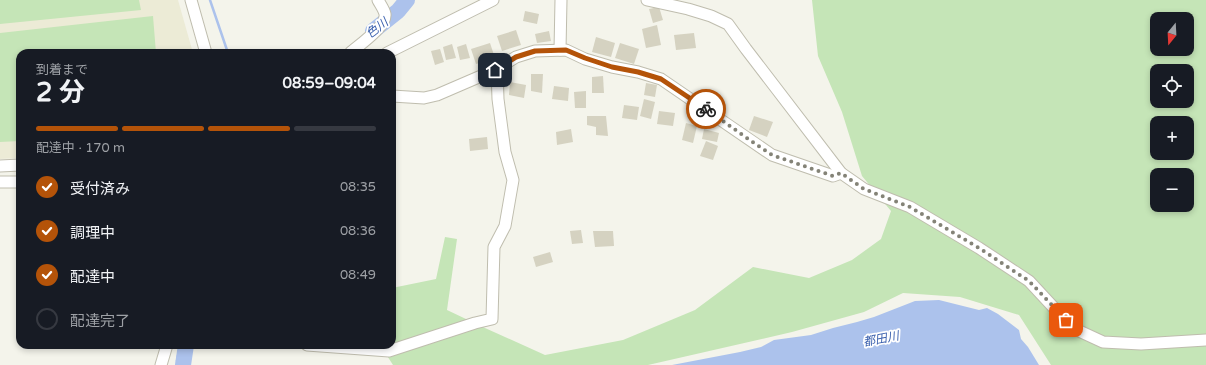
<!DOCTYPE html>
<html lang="ja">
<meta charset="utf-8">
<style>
body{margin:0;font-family:"Varela Round","Noto Sans JP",sans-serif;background:#20242c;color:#f1f3f6;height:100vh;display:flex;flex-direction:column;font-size:15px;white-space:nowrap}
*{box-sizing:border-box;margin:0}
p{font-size:13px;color:#9ea1a6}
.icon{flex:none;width:22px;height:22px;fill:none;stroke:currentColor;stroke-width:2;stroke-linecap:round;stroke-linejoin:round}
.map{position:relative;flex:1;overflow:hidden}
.details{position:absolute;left:16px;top:49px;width:380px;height:300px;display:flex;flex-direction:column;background:#171b24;border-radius:12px;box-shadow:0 2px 6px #0003}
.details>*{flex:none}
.needle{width:26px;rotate:198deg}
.tools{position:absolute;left:1150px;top:12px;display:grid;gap:8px}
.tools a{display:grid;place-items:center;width:44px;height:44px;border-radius:8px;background:#171b24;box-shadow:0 2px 6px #0003;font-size:20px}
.pin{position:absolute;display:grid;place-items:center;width:34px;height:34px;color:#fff;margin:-17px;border-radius:8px;box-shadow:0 2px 6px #0006}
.courier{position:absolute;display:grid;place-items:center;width:40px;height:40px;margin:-20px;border:3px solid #b45309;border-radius:50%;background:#fff;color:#222;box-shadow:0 1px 5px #0007}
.headline em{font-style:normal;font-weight:700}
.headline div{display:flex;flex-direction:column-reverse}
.headline{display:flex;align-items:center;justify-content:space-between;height:68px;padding:0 20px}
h1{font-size:26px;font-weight:700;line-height:30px}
.bar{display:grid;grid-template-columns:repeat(4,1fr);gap:6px 4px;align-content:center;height:48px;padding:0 20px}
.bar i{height:5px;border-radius:3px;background:#363941}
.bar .on{background:#b45309}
.bar p{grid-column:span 4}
ol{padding:0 20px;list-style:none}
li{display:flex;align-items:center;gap:12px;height:44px}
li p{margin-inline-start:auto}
li .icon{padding:4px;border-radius:50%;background:#b45309;color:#fff;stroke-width:4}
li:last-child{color:#9ea1a6}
li i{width:22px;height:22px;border:2px solid #363941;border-radius:50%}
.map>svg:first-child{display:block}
</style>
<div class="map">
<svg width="1206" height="365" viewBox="0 0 1206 365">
<rect width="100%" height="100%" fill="#f4f4eb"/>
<polygon fill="#ecebd6" points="0,0 178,0 193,53 20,53 20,158 0,159"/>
<g fill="#c5e5b7" fill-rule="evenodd">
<polygon points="0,0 139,0 141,10 0,24"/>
<path d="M812 0H1206V365H1051L1019 315 960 297 903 293 864 312 792 332 648 365H393L384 351 316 345H392V288L436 279 445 237 457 239 447 310 485 328 545 355 623 340 695 310 753 267 809 278 852 260 881 239 891 211 862 176 842 112 818 56ZM1157 19H1187V49H1157ZM1157 71H1187V101H1157ZM1157 123H1187V153H1157ZM1157 175H1187V205H1157Z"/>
<polygon points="153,16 156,53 20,53 20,141 0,142 0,33"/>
</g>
<polygon fill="#acc2ec" points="939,300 979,310 987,308 998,314 1019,330 1021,339 1028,347 1039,365 672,365 740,352 761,347 774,340 811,335 833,328 857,322 874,317 915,301"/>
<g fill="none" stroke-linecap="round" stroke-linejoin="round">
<g stroke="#acc2ec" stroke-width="2.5">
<polyline points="210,0 228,53"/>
<polyline points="179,365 177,361 180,345"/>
</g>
<g stroke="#acc2ec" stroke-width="16">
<polyline points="373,31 398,11 407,0"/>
<polyline points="183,365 186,345"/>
</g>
</g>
<g fill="#d5d2c1">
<polygon points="659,7 663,20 653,23 649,9"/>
<polygon points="525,11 539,14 537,24 523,21"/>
<polygon points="657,25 661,45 646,48 642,29"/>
<polygon points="516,30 521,45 502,51 497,36"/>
<polygon points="549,31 551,41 537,43 535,34"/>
<polygon points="694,33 696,48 676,50 674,35"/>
<polygon points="596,37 615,43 611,57 592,52"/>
<polygon points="490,43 495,58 476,64 471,49"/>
<polygon points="620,43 639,49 634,64 615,58"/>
<polygon points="452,44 456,58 446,60 443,47"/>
<polygon points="466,44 470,58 460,60 457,47"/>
<polygon points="440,49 444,62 435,65 431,51"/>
<polygon points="531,74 543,74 542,93 531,91"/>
<polygon points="603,76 604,93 592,93 592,77"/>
<polygon points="510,82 526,85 524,98 509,95"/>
<polygon points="646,83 657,85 655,97 644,95"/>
<polygon points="554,86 569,88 568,101 552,99"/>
<polygon points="586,91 586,108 575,108 574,92"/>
<polygon points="644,99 655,102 651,119 640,116"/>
<polygon points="624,105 639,107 637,120 622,118"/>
<polygon points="659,111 675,113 673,126 657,124"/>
<polygon points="587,116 606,116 608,136 596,135 596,127 587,125"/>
<polygon points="754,116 773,122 767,137 749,130"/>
<polygon points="686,123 697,126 693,143 682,140"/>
<polygon points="571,129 573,142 557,145 556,132"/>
<polygon points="704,129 719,133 717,142 702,139"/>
<polygon points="487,137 488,149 470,151 469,139"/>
<polygon points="706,141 718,146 713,160 700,156"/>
<polygon points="581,230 583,243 572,244 570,231"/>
<polygon points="593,231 613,231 614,246 595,247"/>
<polygon points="550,252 553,262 536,267 533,257"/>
</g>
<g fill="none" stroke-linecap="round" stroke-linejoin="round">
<g stroke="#bfbdae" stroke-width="13">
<g id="minor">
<polyline points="191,0 206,53"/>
<polyline points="647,0 688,9 711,16 728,24 746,49 841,173 864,189 910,207 979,248 1029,281 1055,309 1077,330 1103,342 1141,344 1206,340"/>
<polyline points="560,50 561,0"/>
<path d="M350 53C359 45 387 26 385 14 384 9 380 4 378 0"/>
<polyline points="387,53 493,0"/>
<polyline points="392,96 424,98 437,95 495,70 516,57 535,51 566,50 585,59 612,67 638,72 661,79 772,155 833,176 841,173"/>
<polyline points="0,166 20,165"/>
<polyline points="0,182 20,182"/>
<polyline points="307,345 389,351 475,323 492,319 494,247 505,226 513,180 505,152 498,99 497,69"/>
<polyline points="161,365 167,345"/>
</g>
</g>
<use href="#minor" stroke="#fff" stroke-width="11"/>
</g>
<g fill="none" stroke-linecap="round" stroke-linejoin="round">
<polyline stroke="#848377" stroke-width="4" stroke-dasharray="0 7.2" points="706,109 754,143 772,155 833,176 841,173 864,189 910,207 979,248 1029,281 1066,320"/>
<polyline stroke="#b45309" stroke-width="5" points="495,70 516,57 535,51 566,50 585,58 612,67 638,72 661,79 706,109"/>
</g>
<g text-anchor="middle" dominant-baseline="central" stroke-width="3.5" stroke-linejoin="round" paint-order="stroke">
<g font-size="12" font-style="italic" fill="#395fad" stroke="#fff">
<text transform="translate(377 28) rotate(-38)">色川</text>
<text transform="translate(881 339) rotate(-11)">都田川</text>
</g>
</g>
</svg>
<div class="tools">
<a><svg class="needle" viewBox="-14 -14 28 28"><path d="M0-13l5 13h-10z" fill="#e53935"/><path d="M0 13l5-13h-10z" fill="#9ea1a6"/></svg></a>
<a><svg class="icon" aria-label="locate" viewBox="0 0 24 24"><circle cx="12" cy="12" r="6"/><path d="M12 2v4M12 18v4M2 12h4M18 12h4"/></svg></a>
<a>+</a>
<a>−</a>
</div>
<div class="pin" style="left:1066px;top:320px;background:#ea580c"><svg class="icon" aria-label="bag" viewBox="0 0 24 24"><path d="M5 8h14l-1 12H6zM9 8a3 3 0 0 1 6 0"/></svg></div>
<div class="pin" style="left:495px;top:70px;background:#1f2937"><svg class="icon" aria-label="home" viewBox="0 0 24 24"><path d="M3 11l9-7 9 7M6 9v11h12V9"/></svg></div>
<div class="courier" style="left:706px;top:109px"><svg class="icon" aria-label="bike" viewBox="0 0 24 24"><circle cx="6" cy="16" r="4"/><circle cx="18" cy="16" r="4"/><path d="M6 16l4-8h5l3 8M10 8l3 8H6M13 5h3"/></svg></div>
<section class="details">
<div class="headline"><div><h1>2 分</h1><p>到着まで</p></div><em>08:59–09:04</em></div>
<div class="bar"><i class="on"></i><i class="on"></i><i class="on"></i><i></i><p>配達中 · 170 m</p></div>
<ol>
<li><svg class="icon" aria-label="check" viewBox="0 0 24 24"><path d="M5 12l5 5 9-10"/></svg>受付済み<p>08:35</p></li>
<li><svg class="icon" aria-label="check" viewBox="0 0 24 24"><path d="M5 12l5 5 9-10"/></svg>調理中<p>08:36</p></li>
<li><svg class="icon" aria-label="check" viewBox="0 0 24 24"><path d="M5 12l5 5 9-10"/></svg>配達中<p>08:49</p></li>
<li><i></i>配達完了</li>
</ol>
</section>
</div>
